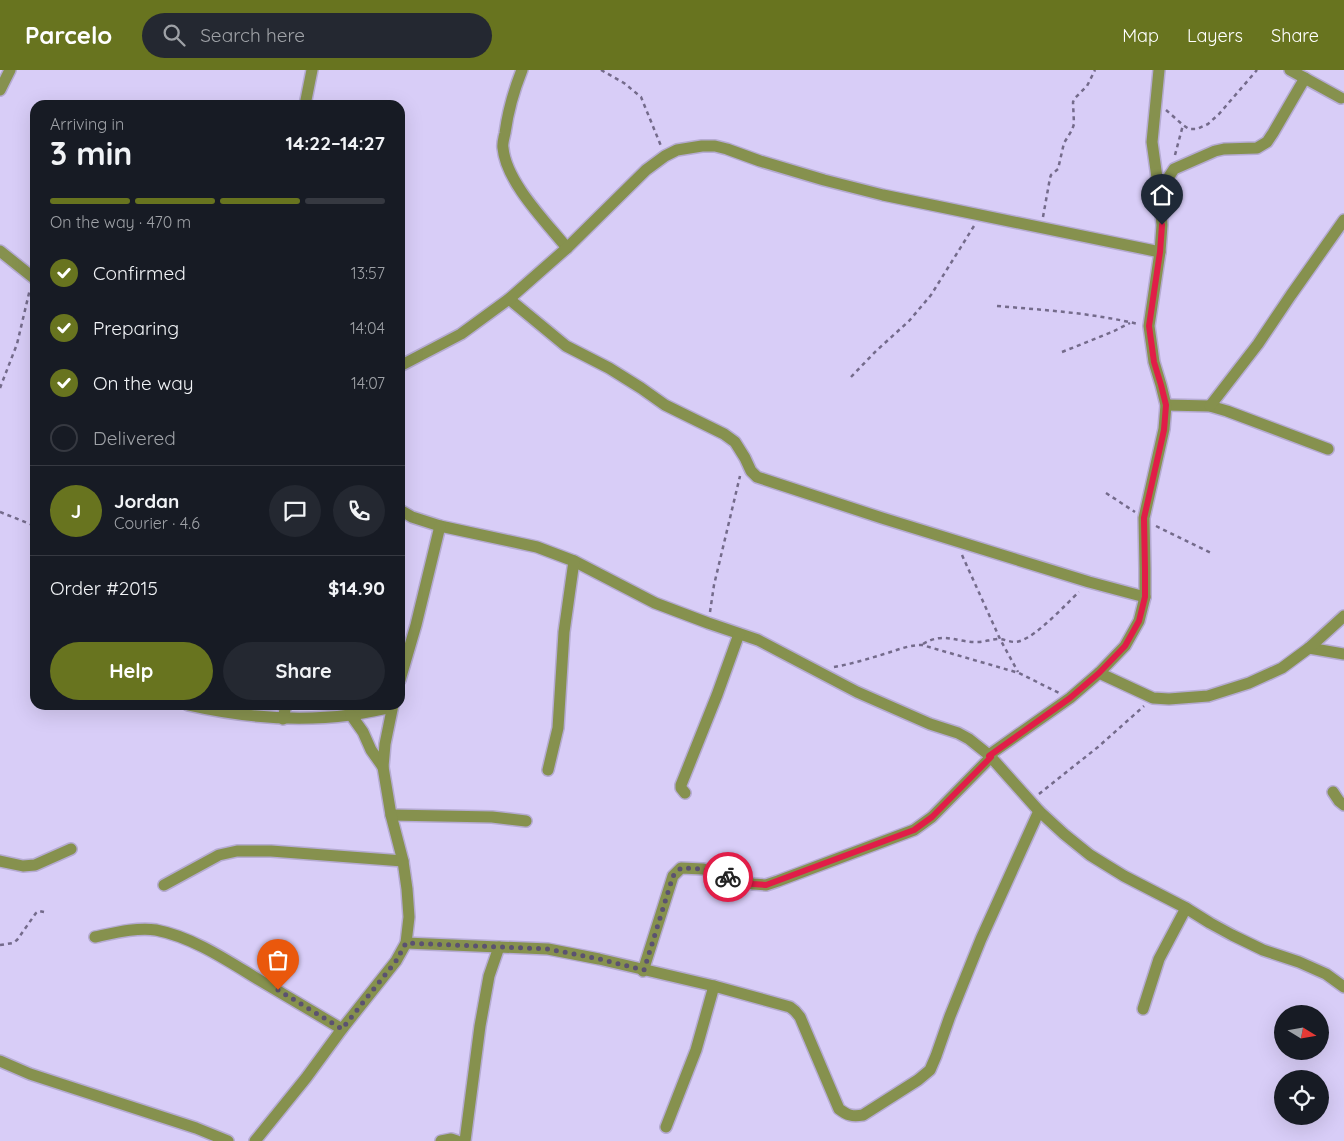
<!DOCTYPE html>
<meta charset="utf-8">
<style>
body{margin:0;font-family:Quicksand,sans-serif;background:#242831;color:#f1f3f6;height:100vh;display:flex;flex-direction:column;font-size:19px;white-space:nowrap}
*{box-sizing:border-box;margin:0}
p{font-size:16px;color:#9ea1a6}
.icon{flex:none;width:28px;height:28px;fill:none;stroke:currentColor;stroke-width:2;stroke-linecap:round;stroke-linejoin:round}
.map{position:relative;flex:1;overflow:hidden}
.side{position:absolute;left:30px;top:30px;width:375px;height:610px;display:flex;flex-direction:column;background:#171b24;border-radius:15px;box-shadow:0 5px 20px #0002}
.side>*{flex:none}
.needle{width:32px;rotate:101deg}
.buttons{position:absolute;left:1274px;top:935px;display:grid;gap:10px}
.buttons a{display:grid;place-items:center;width:55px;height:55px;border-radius:50%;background:#171b24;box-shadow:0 5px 20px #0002;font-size:25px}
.pin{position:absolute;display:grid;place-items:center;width:42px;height:42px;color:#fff;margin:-51px -21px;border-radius:50% 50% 50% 0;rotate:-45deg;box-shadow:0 0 5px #0007}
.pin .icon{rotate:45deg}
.courier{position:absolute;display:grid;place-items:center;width:50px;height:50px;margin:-25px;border:4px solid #e11d48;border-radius:50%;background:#fff;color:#222;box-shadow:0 1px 6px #0007}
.summary em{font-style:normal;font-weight:800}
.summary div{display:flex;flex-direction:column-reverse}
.summary{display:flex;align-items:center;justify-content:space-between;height:85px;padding:0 20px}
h1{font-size:32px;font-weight:800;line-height:38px}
.bar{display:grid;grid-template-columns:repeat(4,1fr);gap:8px 5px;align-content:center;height:60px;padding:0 20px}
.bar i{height:6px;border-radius:4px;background:#363941}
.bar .current{background:#68741f}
.bar p{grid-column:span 4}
.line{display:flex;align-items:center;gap:12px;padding:0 20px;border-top:1px solid #363941}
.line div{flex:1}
.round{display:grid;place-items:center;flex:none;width:52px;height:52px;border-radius:26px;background:#242831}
ol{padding:0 20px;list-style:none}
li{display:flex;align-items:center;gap:15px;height:55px}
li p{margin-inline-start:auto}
li .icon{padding:5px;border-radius:50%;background:#68741f;color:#fff;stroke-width:4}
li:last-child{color:#9ea1a6}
li i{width:28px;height:28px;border:2px solid #363941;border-radius:50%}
.action{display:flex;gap:10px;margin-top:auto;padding:10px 20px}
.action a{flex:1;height:58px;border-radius:30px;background:#68741f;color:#fff;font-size:20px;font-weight:800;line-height:58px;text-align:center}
.action a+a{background:#242831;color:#f1f3f6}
header{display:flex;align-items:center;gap:30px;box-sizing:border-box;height:70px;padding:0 25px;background:#68741f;color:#fff}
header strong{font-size:24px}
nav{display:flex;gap:28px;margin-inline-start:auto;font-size:18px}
.search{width:350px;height:45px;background:#242831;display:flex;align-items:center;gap:12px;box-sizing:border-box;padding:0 18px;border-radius:28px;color:#9ea1a6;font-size:19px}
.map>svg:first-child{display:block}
</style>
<header>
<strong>Parcelo</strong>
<div class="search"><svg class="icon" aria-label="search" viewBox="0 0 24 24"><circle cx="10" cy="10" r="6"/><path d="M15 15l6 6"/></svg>Search here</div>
<nav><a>Map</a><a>Layers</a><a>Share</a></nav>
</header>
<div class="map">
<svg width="1344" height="1071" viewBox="0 0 1344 1071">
<rect width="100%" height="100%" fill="#d8cdf7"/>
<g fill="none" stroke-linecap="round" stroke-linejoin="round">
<g stroke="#b5abd2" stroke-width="14">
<g id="street">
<path d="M522 0C514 20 508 41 505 63 504 68 502 74 503 78 506 112 546 152 567 178"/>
<polyline points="1290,0 1341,28"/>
<polyline points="0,20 10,0"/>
<polyline points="305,35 312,0"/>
<polyline points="1159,122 1174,99 1215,81 1224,79 1257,78 1267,72 1273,63 1305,8"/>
<polyline points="0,181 35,209"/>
<polyline points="509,229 566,276 609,298 641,318 665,335 724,364 735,372 745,388 751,401 757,407 882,448 1089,512 1145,527"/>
<polyline points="400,296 461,264 509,229 567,178 646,100 665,86 677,80 702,76 715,76 727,79 760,91 824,110 883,125 1160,182"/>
<polyline points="1166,335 1210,336 1227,341 1328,379"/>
<polyline points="1210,336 1258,274 1291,225 1344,150"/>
<polyline points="400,440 412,447 440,456 537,477 574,491 655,533 708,553 758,570 857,622 930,654 958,663 969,669 989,685 1039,741 1064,764 1090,785 1124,806 1186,838 1210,853 1232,865 1263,880 1299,892 1326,904 1344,917"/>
<polyline points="1309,578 1344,584"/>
<polyline points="1099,603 1153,628 1169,629 1208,626 1249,613 1282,598 1309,578 1344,546"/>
<polyline points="400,610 416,555 440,456"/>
<path d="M188 635C241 647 296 652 350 645 364 643 378 640 392 637"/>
<polyline points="351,645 363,662 371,680 383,697"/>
<polyline points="283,649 286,635"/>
<polyline points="989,685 1070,628 1099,603 1125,576 1139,551 1145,527 1145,499 1144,448 1164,359 1166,335 1161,315 1154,292 1149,256 1160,182 1162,155 1159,122 1152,72 1159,0"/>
<polyline points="548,700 558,658 564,562 574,491"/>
<polyline points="1333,722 1339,731 1344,735"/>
<polyline points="685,723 681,718 681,715 717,625 739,564"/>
<polyline points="391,745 492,747 526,751"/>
<polyline points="0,791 23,796 35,795 71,779"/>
<polyline points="164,815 219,785 237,781 271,781 403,791"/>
<path d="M95 867C114 863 137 857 156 860 192 867 225 889 256 908 285 925 313 942 342 959"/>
<path d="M406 873 548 879 599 889 714 916 790 937 795 941 800 947 839 1039C847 1045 852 1047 863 1045L918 1010 930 1000 936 986 950 946 981 869 1039 741"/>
<polyline points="643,901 673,806 681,798 703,799 753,814 766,815 778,811 914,760 932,747 991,687"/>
<polyline points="1143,939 1159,889 1186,838"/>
<polyline points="0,991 30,1004 196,1058 228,1071"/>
<polyline points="666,1057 696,980 714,916"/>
<polyline points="255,1071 306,1008 342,959 396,891 406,873 409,847 407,819 403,791 391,745 383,697 385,674 393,635"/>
<polyline points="441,1071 451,1069 457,1071"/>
<polyline points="465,1071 480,956 489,906 499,877"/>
</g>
</g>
<g stroke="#746b8b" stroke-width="2.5" stroke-dasharray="4 4" stroke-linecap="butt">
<polyline points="601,0 624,13 641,27 661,76"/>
<polyline points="1166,40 1183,55 1189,59 1197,59 1208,54 1219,44 1257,0"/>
<polyline points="1175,85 1183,55"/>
<polyline points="1043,147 1050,108 1051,105 1058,99 1064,73 1072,60 1074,54 1073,32 1075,28 1087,16 1095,0"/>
<path d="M997 236C1045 240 1092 243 1138 254"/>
<polyline points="1062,282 1112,262 1130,253"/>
<polyline points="851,307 876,281 909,251 931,225 974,156"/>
<polyline points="0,318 17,274 30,219"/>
<polyline points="1106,423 1135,442"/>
<polyline points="0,442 35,456"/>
<polyline points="1156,456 1211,483"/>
<polyline points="962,485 1000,569 1018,602"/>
<polyline points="710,542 714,515 740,406"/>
<path d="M923 574C945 561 956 573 979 572 985 572 991 569 998 569 1006 569 1012 574 1020 571 1037 566 1066 534 1079 522"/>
<path d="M834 597C851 594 868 589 884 584 898 580 908 575 922 575L1019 603 1059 623"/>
<polyline points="1039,724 1098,677 1144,636"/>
<polyline points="0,875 13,873 17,870 36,843 39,841 44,842"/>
</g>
<use href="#street" stroke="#86914e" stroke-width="11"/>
</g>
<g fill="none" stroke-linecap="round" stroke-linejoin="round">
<polyline stroke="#5b5270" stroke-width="5" stroke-dasharray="0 9" points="278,920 342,959 396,891 406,873 548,879 599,889 644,900 673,806 681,798 703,799 728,807"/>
<polyline stroke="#e11d48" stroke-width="6" points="728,807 753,814 766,815 914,760 932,747 991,687 989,686 1070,628 1099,603 1125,576 1139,551 1145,527 1145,500 1144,448 1164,360 1166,335 1161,315 1154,292 1149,256 1160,182 1162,155"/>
</g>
</svg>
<div class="buttons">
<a><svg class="needle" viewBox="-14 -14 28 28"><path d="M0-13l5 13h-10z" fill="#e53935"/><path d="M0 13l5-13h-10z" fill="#9ea1a6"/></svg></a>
<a><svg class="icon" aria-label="locate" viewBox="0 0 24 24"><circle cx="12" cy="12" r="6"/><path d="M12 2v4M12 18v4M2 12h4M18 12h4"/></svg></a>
</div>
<div class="pin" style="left:278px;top:920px;background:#ea580c"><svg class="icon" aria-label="bag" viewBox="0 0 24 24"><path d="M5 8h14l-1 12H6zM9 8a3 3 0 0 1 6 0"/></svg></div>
<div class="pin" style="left:1162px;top:155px;background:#1f2937"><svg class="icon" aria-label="home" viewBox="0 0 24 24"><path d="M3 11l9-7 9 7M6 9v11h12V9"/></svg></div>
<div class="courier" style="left:728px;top:807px"><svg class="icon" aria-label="bike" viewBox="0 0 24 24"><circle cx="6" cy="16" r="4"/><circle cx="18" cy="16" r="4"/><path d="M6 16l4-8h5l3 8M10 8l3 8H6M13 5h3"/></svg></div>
<section class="side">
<div class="summary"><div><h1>3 min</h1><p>Arriving in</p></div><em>14:22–14:27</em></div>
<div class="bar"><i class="current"></i><i class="current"></i><i class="current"></i><i></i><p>On the way · 470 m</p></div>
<ol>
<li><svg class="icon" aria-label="check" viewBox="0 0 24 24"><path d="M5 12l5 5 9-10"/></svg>Confirmed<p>13:57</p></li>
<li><svg class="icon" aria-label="check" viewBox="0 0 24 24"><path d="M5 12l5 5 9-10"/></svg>Preparing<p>14:04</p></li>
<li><svg class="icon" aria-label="check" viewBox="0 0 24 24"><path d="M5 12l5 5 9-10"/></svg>On the way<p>14:07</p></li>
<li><i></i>Delivered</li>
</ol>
<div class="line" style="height:90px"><b class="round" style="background:#68741f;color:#fff">J</b><div><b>Jordan</b><p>Courier · 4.6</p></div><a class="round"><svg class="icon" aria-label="chat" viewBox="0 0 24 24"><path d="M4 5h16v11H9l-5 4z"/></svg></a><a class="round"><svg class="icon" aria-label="phone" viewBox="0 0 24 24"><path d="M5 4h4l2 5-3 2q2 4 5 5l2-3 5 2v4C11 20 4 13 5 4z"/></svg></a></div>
<div class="line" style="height:65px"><div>Order #2015</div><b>$14.90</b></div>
<div class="action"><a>Help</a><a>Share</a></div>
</section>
</div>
